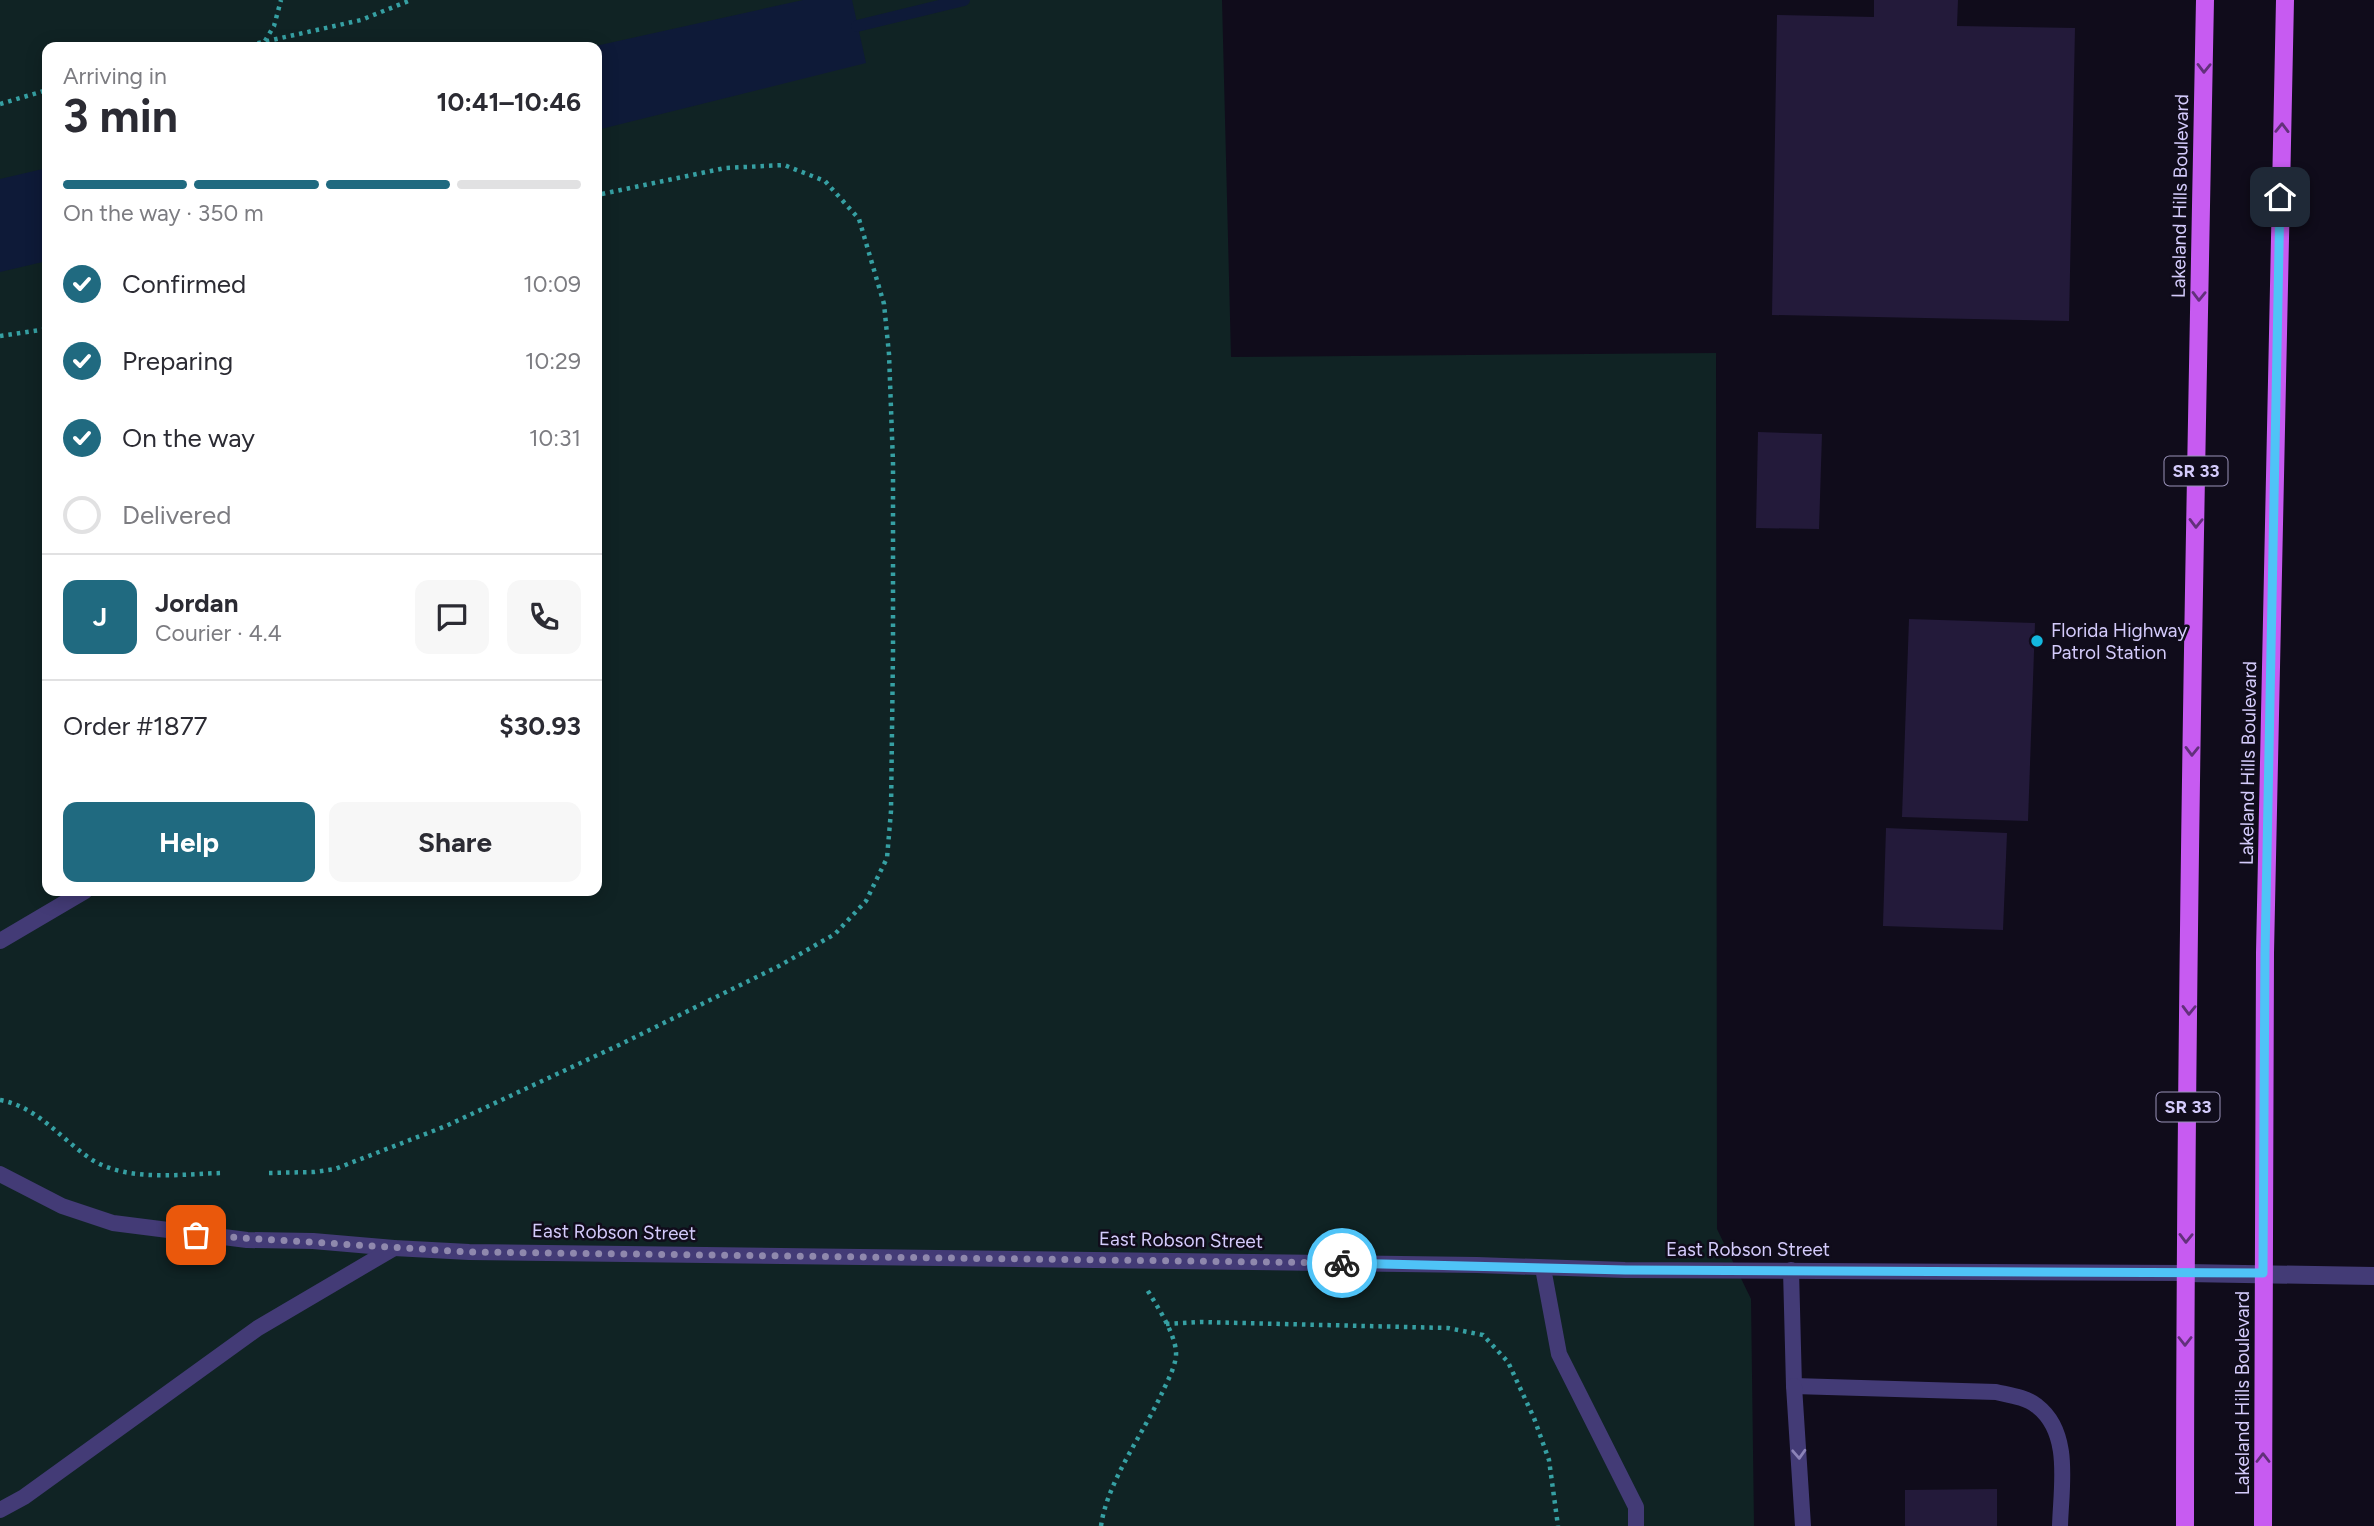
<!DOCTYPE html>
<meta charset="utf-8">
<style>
body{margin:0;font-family:Figtree,sans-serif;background:#f7f7f7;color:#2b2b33;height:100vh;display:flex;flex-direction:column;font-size:26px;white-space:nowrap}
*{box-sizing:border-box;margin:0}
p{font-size:23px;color:#7c7c81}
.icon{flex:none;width:38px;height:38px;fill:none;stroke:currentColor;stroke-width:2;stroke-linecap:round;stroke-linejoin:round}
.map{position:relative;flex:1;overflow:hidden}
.side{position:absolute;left:42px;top:42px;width:560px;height:854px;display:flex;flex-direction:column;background:#fff;border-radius:14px;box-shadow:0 4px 18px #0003}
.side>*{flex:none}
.pin{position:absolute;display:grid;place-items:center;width:60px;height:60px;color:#fff;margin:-30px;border-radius:14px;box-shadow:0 4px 10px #0006}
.courier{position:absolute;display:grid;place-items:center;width:70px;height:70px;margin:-35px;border:5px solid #4fc3f7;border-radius:50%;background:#fff;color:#222;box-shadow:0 2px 9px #0007}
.overview em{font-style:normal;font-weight:700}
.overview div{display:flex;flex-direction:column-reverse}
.overview{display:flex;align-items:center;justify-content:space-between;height:119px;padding:0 21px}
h1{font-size:46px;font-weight:700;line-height:52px}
.bar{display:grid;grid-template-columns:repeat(4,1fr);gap:10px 7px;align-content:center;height:84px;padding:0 21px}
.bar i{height:9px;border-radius:5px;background:#e1e1e2}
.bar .current{background:#206a80}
.bar p{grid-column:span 4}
.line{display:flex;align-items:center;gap:18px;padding:0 21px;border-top:2px solid #e1e1e2}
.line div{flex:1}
.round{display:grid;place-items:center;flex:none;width:74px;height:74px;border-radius:14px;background:#f7f7f7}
ol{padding:0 21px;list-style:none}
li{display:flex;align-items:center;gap:21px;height:77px}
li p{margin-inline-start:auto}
li .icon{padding:7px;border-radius:50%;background:#206a80;color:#fff;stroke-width:4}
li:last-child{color:#7c7c81}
li i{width:38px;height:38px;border:4px solid #e1e1e2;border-radius:50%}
.cta{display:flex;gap:14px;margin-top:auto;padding:14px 21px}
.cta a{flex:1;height:80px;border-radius:14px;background:#206a80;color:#fff;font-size:28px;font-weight:700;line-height:80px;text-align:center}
.cta a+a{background:#f7f7f7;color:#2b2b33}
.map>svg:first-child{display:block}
</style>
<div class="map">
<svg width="2374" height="1526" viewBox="0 0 2374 1526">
<rect width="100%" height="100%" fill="#100c1b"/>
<path fill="#102324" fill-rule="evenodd" d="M0 0H1222L1231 357 1716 353 1717 1229 1751 1299 1754 1526H0ZM47 47H597V891H47Z"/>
<g fill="#0e1a38">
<polygon points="803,0 852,0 866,63 597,130 597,47 591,47"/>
<polygon points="47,168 47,261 0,272 0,179"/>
</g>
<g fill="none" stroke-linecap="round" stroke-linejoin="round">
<polyline stroke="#0e1a38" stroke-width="12" points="857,26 964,0"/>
</g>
<g fill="#231a3a">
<polygon points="1874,0 1958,0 1957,26 2075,28 2069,321 1772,315 1777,15 1874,17"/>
<polygon points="1758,432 1822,434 1819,529 1756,528"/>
<polygon points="1909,619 2035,623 2028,821 1902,817"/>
<polygon points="1886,828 2007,833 2003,930 1883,926"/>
<polygon points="1997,1489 1997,1526 1905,1526 1905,1490"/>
</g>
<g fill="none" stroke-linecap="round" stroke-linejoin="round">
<g stroke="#36a0a3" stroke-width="4.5" stroke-dasharray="3.5 5" stroke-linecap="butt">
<polyline points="265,41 274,26 281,0"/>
<polyline points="241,47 361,20 411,0"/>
<polyline points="0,104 47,90"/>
<polyline points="0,336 47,329"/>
<path d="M0 1100C39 1107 62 1141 94 1161 131 1182 181 1174 221 1173"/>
<polyline points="269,1173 314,1172 335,1169 446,1126 619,1045 779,966 835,934 866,901 887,858 891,811 893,652 893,463 889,354 884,304 859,219 825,181 784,165 725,168 597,195"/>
<polyline points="1166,1324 1200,1322 1448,1328 1483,1335 1508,1362 1534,1418 1549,1460 1558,1526"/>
<path d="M1101 1526C1107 1482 1143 1434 1162 1393 1167 1382 1177 1364 1176 1352 1175 1333 1156 1304 1146 1288"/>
</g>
<g stroke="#433b76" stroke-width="16">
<polyline points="0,941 85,891"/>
<polyline points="0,1174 62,1206 113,1223 247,1240 313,1241 394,1248 469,1252 1477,1265 1625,1270 2185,1273"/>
<polyline points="1543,1268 1559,1354 1636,1507 1636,1526"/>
<path d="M1791 1270 1794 1386 1996 1392C2009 1395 2026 1397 2037 1406 2072 1433 2061 1487 2060 1526"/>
<polyline points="1794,1386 1803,1526"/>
<polyline points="0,1510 24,1497 258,1328 394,1248"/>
</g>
<polyline stroke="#433b76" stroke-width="18" points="2185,1273 2374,1276"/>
<g stroke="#c75bf1" stroke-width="18">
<path d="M2185 1526C2185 1017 2195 509 2205 0"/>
<polyline points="2263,1526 2265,953 2285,0"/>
</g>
</g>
<defs><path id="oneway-chevron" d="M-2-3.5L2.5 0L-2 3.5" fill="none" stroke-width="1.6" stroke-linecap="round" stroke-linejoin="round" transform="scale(1.75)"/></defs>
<g stroke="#62307b">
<use href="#oneway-chevron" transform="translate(2204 68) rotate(91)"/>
<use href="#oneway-chevron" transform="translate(2282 128) rotate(-89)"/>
<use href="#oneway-chevron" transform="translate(2199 296) rotate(91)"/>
<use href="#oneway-chevron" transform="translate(2196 523) rotate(91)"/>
<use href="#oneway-chevron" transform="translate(2192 751) rotate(91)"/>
<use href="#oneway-chevron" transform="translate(2189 1010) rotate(91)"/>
<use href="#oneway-chevron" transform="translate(2186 1238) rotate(91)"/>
<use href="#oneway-chevron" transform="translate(2185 1341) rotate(90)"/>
<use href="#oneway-chevron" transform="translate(2263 1458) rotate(-90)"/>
</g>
<use stroke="#8c83b8" href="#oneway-chevron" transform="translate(1799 1454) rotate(87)"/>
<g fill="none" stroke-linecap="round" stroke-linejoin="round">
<polyline stroke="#8f88ad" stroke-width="7" stroke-dasharray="0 12.6" points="196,1235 469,1252 1342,1263"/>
<polyline stroke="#4fc3f7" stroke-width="9" points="1342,1263 1625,1270 2263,1273 2265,953 2280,197"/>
</g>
<circle fill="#13b8df" stroke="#100c1b" stroke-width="2.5" cx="2037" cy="641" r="7"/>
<g text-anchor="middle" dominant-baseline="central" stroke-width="5" stroke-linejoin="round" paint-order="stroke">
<g fill="#100c1b" stroke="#9992b8" stroke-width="2">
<rect x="2164.5" y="456.5" width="63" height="29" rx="5"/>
<rect x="2156.5" y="1092.5" width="63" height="29" rx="5"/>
</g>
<g font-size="18" font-weight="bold" fill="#d4cbfb">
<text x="2196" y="471">SR 33</text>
<text x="2188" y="1107">SR 33</text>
</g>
<g font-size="19" fill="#d4cbfb" stroke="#100c1b">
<text transform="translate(2180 196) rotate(-89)">Lakeland Hills Boulevard</text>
<text transform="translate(2248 763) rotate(-89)">Lakeland Hills Boulevard</text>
<text transform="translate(614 1232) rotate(1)">East Robson Street</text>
<text transform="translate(1181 1240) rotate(1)">East Robson Street</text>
<text x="1748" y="1249">East Robson Street</text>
<text transform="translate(2242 1393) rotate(-90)">Lakeland Hills Boulevard</text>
</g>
<g font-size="19" fill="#d4cbfb" stroke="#100c1b" text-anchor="start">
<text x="2051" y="630">Florida Highway<tspan x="2051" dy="22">Patrol Station</tspan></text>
</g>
</g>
</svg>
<div class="pin" style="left:196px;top:1235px;background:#ea580c"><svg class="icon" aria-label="bag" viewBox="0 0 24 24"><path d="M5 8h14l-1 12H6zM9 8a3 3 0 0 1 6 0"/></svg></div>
<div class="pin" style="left:2280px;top:197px;background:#1f2937"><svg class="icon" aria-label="home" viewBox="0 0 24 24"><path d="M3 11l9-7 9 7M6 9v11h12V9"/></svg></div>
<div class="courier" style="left:1342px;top:1263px"><svg class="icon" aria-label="bike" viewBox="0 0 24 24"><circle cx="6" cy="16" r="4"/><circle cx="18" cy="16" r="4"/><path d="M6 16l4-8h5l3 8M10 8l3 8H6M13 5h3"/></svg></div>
<section class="side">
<div class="overview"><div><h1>3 min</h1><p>Arriving in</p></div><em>10:41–10:46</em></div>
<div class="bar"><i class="current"></i><i class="current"></i><i class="current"></i><i></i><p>On the way · 350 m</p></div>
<ol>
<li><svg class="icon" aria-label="check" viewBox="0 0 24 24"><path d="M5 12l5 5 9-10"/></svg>Confirmed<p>10:09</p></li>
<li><svg class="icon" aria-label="check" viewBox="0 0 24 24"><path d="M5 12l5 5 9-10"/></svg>Preparing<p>10:29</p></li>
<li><svg class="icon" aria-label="check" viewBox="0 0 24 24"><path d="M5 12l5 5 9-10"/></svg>On the way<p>10:31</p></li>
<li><i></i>Delivered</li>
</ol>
<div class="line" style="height:126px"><b class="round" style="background:#206a80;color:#fff">J</b><div><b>Jordan</b><p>Courier · 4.4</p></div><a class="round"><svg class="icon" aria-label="chat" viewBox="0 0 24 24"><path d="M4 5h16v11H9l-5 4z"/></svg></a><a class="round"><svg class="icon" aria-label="phone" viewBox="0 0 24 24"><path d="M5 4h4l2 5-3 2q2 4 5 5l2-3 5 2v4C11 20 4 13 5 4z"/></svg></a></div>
<div class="line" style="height:91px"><div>Order #1877</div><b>$30.93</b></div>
<div class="cta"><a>Help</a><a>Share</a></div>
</section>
</div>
